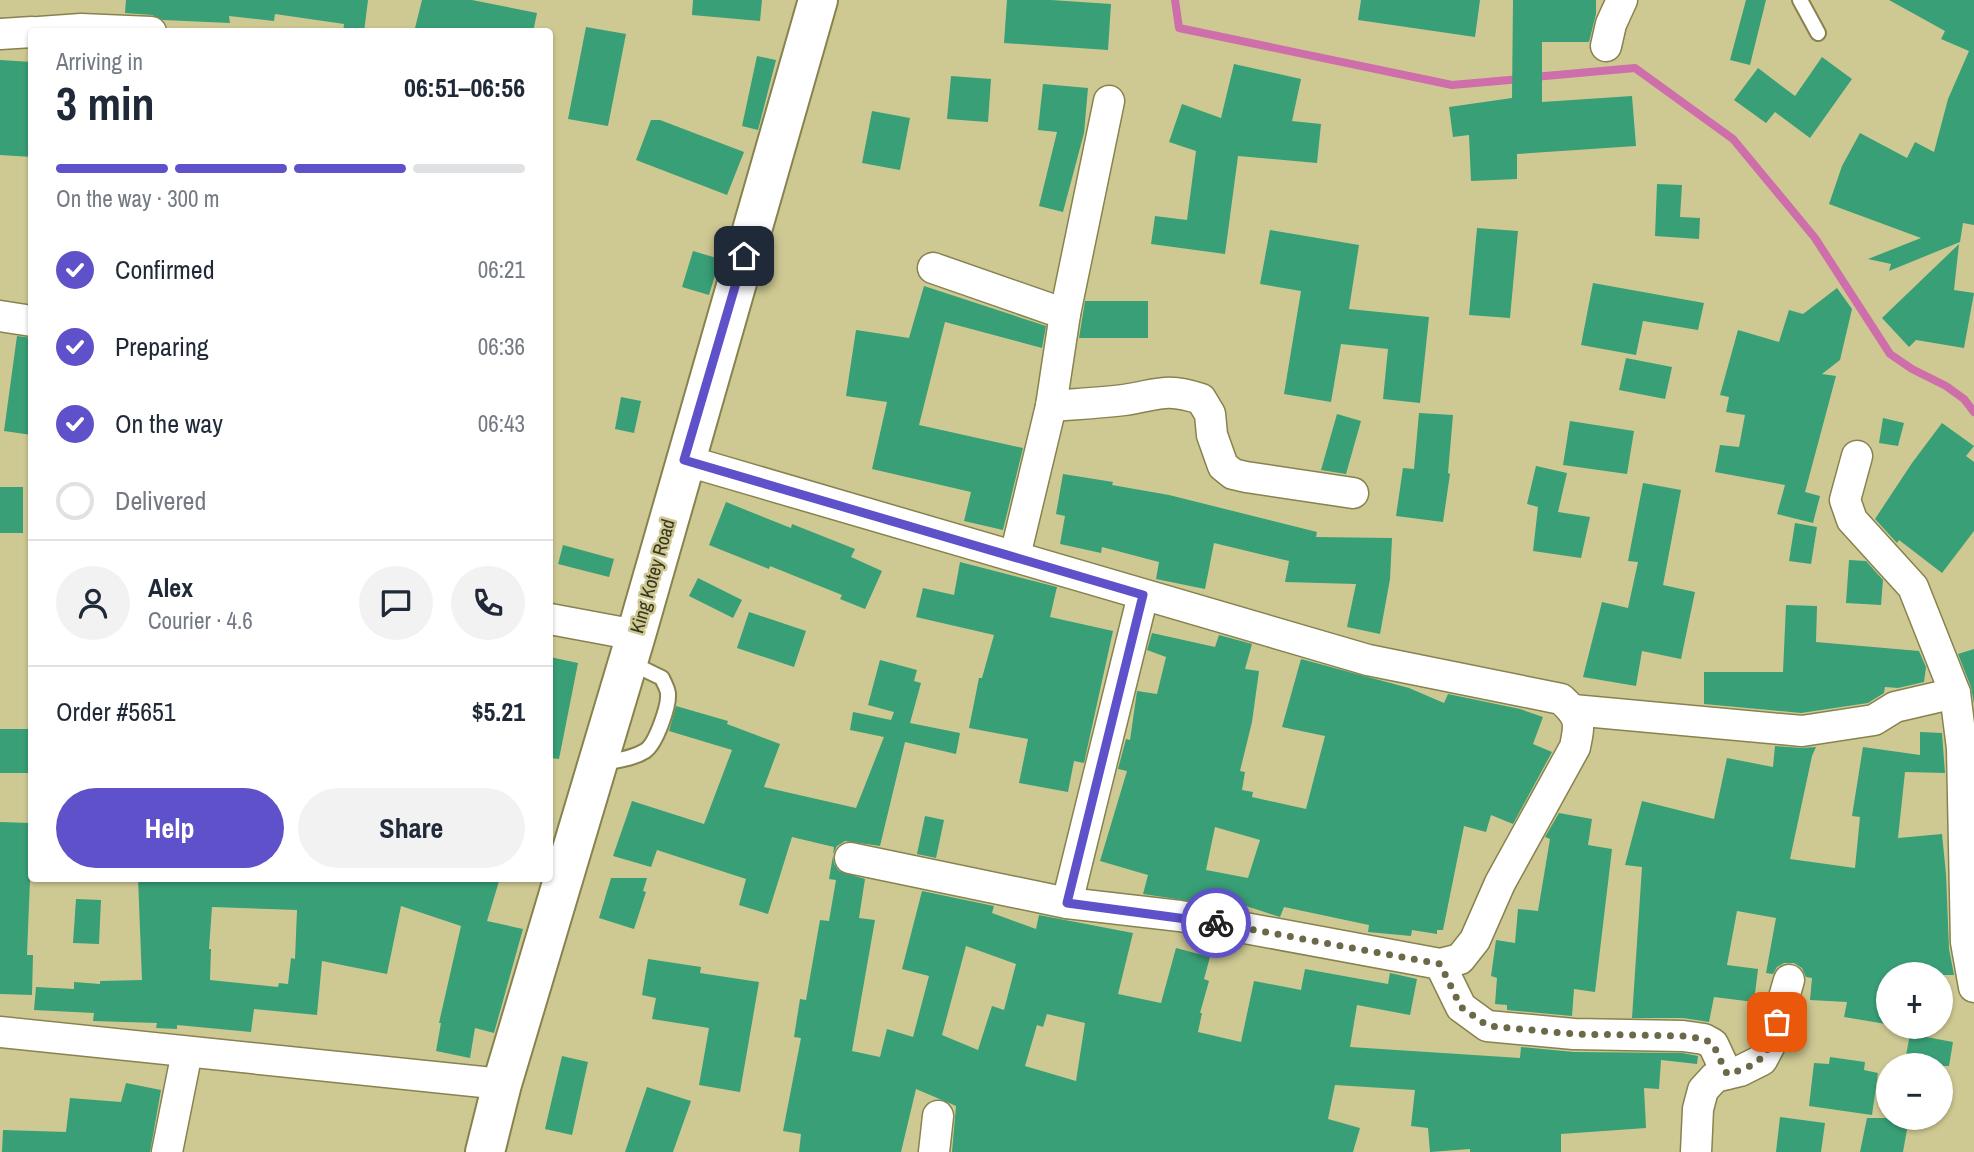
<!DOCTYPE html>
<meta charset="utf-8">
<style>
body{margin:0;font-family:"Archivo Narrow",sans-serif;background:#f2f2f3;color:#1f2937;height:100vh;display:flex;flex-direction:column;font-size:26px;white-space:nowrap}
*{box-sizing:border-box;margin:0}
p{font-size:23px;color:#747a83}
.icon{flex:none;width:38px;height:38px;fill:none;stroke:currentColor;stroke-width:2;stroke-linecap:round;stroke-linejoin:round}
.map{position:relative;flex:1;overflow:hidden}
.drawer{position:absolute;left:28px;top:28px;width:525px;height:854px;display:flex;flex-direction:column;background:#fff;border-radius:7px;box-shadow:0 2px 5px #0004}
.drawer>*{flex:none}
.fabs{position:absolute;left:1876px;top:962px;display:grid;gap:14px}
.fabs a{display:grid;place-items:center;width:77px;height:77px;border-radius:50%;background:#fff;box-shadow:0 2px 5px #0004;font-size:35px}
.pin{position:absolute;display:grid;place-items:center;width:60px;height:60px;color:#fff;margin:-30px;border-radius:14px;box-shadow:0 4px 10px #0006}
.courier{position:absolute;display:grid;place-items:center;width:70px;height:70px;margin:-35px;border:5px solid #5f51c9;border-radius:50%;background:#fff;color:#222;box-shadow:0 2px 9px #0007}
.overview em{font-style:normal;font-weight:700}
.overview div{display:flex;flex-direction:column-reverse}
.overview{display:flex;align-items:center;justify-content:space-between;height:119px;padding:0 28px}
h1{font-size:46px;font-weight:700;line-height:52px}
.bar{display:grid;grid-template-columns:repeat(4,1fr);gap:10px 7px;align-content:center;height:84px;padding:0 28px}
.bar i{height:9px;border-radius:5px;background:#e0e1e3}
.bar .current{background:#5f51c9}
.bar p{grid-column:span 4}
.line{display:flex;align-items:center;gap:18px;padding:0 28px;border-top:2px solid #e0e1e3}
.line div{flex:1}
.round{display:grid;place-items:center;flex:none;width:74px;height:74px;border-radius:37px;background:#f2f2f3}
ol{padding:0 28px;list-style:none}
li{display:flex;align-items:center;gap:21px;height:77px}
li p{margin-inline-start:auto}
li .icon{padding:7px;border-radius:50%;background:#5f51c9;color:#fff;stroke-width:4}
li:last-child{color:#747a83}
li i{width:38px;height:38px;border:4px solid #e0e1e3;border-radius:50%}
.button{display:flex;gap:14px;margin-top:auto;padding:14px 28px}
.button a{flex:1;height:80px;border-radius:42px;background:#5f51c9;color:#fff;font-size:28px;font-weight:700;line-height:80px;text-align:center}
.button a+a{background:#f2f2f3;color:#1f2937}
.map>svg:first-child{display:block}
</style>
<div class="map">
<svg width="1974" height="1152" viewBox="0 0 1974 1152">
<rect width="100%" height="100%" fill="#cec993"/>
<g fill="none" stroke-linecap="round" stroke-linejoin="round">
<g stroke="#ce6eaa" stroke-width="8">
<polyline points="1175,0 1179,28 1452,85 1521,79"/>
<polyline points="1534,77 1635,68 1733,139 1815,238 1890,354 1912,369 1946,386 1964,399 1974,412"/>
</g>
</g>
<g fill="#399f76" fill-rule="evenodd">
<polygon points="126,0 368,0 364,32 343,32 344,24 275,14 274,21 229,16 230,23 163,20 152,15 125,13"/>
<polygon points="422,0 472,0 537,13 533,32 414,32"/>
<polygon points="693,0 762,0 760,21 692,15"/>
<polygon points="1007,0 1051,0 1111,4 1108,50 1004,43"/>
<polygon points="1361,0 1480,0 1475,37 1358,20"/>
<polygon points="1513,0 1596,0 1596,14 1589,42 1542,42 1542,102 1632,96 1636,146 1517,154 1517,179 1471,181 1469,135 1453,137 1449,107 1512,98"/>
<polygon points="1746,0 1766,0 1750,65 1730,60"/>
<polygon points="1889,0 1974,0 1974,225 1963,223 1960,242 1889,271 1891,264 1868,259 1921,238 1829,204 1842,166 1860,133 1907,158 1915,142 1934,152 1948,99 1969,51 1941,39 1945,31"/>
<polygon points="586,27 626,34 608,126 568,119"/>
<polygon points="757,56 776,60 758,130 742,126"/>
<polygon points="1822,57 1852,79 1810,138 1775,112 1766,123 1734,100 1758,68 1795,96"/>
<polygon points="0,60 32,62 32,157 0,155"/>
<polygon points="1234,64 1301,79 1292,121 1321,124 1317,163 1238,156 1225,254 1151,244 1155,216 1187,220 1196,151 1169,142 1182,104 1221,118"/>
<polygon points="951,76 991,79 988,122 947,119"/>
<polygon points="1043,84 1088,88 1084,133 1063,212 1039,206 1057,132 1038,130"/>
<polygon points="872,111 910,118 900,170 862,163"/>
<polygon points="651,120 660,120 744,152 727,195 636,160"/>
<polygon points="1657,184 1682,185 1680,217 1700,218 1699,239 1655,236"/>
<polygon points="1477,228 1518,231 1510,318 1469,315"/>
<polygon points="1270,230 1359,245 1349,309 1429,317 1420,403 1383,399 1388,349 1341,344 1331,402 1284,394 1301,291 1260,284"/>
<polygon points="1959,244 1954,290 1974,293 1964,348 1916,340 1909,347 1882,318"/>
<polygon points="693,251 720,259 709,295 682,287"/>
<polygon points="1593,283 1704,303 1698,330 1643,321 1636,355 1581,345"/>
<polygon points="924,286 1046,326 1042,348 945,322 919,425 1023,448 1003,530 964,521 971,492 872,469 887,402 846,396 856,330 909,338"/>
<polygon points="1837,288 1852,309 1840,360 1822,374 1836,376 1805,492 1820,496 1813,523 1777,514 1785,485 1715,472 1720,445 1739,447 1745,415 1726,412 1729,397 1720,395 1738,330 1779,342 1789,310 1803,314"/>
<polygon points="1085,301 1148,301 1148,338 1079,338"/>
<polygon points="17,336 32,338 32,435 4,431"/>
<polygon points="1626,358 1672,367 1665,399 1619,390"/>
<polygon points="621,397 641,401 634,433 615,429"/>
<polygon points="1419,413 1453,415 1448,473 1450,474 1443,522 1396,516 1403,468 1414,469"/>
<polygon points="1337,414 1361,421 1346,474 1321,470"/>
<polygon points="1883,418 1904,423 1898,446 1879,443"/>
<polygon points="1570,421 1634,431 1627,474 1563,465"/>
<polygon points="1942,423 1974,446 1966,456 1974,462 1974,531 1942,573 1899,540 1897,543 1875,519 1912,463"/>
<polygon points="1536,466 1567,473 1558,512 1590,517 1581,558 1533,551 1538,507 1527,504"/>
<polygon points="1063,474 1113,482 1112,485 1169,495 1317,532 1316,537 1392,538 1390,579 1380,634 1347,627 1356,584 1285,582 1289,561 1214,543 1205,589 1156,579 1159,562 1102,547 1101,553 1060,544 1065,516 1056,514"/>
<polygon points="1643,483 1681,490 1663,585 1695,592 1681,659 1642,651 1636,686 1583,677 1602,602 1628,608 1638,562 1628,561"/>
<rect x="0" y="487" width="23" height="46"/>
<polygon points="726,502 791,528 792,524 855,549 851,557 882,571 865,609 840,599 842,595 770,566 769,569 709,545"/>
<polygon points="1795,523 1817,527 1811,564 1789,561"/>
<polygon points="563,545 614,559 609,577 558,564"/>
<polygon points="1849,560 1866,561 1883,580 1881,605 1846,603"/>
<polygon points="960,562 1057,587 1050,617 1113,631 1084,763 1074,761 1068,792 1019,783 1028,739 969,728 979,678 982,678 994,635 916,617 923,588 954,595"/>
<polygon points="698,578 742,600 733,618 689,596"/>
<polygon points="1786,605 1817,606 1816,642 1919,651 1926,667 1924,682 1898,688 1885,687 1884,693 1868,703 1801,713 1704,704 1704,672 1783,672"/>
<polygon points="749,612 806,631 794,667 737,648"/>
<path d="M1152 633 1215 647 1219 635 1252 644 1245 669 1259 671 1252 722 1240 771 1245 772 1242 790 1253 792 1252 797 1306 809 1325 736 1282 727 1301 659 1409 688 1444 703 1448 694 1520 709 1543 717 1533 744 1552 752 1513 824 1491 815 1486 832 1464 826 1443 930H1437V934L1412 930 1411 936 1368 932 1369 925 1284 907 1280 917 1225 899 1223 906 1143 894 1148 875 1100 861 1127 771 1118 769 1126 739 1130 740 1137 691 1157 694 1166 657 1147 650ZM1215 827 1260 840 1248 878 1206 870Z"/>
<polygon points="1974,649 1974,704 1971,687 1958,654"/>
<polygon points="550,657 578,663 559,759 550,758"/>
<polygon points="880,660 917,670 914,681 921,683 910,723 960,733 956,754 905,742 880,846 845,841 837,846 833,854 834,847 792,837 768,914 739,905 746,879 657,850 651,867 613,856 632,801 704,824 732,750 669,731 676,706 728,721 727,724 780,744 764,787 856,808 884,737 850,730 853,712 891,720 894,712 868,705"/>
<polygon points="0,729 31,729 30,773 0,773"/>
<polygon points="1920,732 1942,733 1945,773 1905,772 1898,838 1942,834 1946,874 1949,949 1954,975 1888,975 1886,1024 1844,1017 1847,1002 1810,1000 1812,978 1806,977 1802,968 1794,963 1784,963 1777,967 1773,974 1766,973 1776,918 1737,911 1727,965 1758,969 1754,1002 1714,997 1709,1022 1683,1018 1632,1018 1642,867 1625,865 1642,801 1714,819 1727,758 1773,767 1775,746 1801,748 1816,747 1812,756 1790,859 1855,868 1860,817 1852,816 1863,747 1920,755"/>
<polygon points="1559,813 1592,819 1588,845 1612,849 1595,992 1574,989 1572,1016 1507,1010 1507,1005 1495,1004 1497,978 1491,976 1496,940 1515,943 1518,909 1538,911 1550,839 1545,837"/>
<polygon points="925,816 944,820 936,858 917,854"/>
<polygon points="0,822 30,823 32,829 27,955 33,955 32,995 0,994"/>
<path d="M833 856 834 864 839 871 865 879 859 918 875 920 852 1051 880 1057 887 1029 913 1037 929 976 902 969 922 891 994 906 992 913 1036 929 1039 915 1133 933 1118 994 1161 1003 1176 948 1210 957 1204 979 1209 981 1200 1013H1202L1198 1032 1241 1042 1254 981 1301 990 1305 969 1388 984 1390 973 1417 979 1410 1015 1357 1005 1350 1047 1520 1058 1521 1047 1574 1052 1682 1053 1698 1056 1697 1064 1661 1060 1659 1089 1644 1088 1646 1128 1561 1134V1152H1470V1149L1430 1152 1428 1128 1411 1126 1415 1090 1335 1085 1328 1119 1360 1128 1353 1152H952L956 1106 916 1089 901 1152H799L801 1134 783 1131 801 1038 794 1037 800 999 806 1000 820 920 829 921 836 880 829 879ZM966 946 1016 964 1004 1010 992 1006 978 1050 942 1035ZM1047 1014 1085 1023 1076 1081 1025 1066 1037 1025 1043 1027Z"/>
<path d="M138 878H500L487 921 523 929 494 1033 475 1028 470 1058 436 1051 441 1023H439L461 926 401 906 387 974 322 961 317 1015 254 1009 251 1032 177 1025V1029L156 1028 157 1023 93 1021 94 1013 34 1010 36 987 74 989V982L100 984V981L142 980ZM212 907 297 910 295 959 291 958 288 984 279 983 278 987 210 980 211 949H209Z"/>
<polygon points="611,878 647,878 643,891 646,892 634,929 599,918"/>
<polygon points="76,899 101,900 99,944 73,943"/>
<polygon points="648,959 701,967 700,973 759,982 740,1092 699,1085 709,1028 652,1019 656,998 642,995"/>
<polygon points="1910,1034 1953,1042 1949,1066 1904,1066"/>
<polygon points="562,1056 588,1062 572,1135 545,1129"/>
<polygon points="1830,1057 1865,1062 1864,1070 1878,1073 1872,1115 1809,1106 1814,1063 1829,1064"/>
<polygon points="126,1083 161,1090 150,1152 2,1152 3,1130 66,1132 70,1098 121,1102"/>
<polygon points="647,1087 691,1101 673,1152 625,1152"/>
<polygon points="1780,1117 1825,1123 1821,1152 1776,1152"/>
<polygon points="1867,1118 1909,1118 1903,1152 1860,1152"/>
</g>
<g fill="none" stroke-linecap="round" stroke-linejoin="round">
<g stroke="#87824e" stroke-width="18">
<g id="lane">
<polyline points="1800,0 1818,33"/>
<path d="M602 763C617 760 632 759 645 751 656 744 669 706 668 694 668 689 664 683 662 678L629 662"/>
</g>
</g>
<g stroke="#87824e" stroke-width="33">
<g id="street">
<polyline points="39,32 81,29 151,32"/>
<polyline points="0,34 32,32"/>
<polyline points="1606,46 1611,24 1622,0"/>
<polyline points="933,268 1065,314"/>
<polyline points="0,316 32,321"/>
<path d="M1051 406C1075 404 1100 403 1124 400 1158 395 1165 387 1201 399L1210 414 1212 435 1223 466 1233 474 1246 477 1353 493"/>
<polyline points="1857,456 1845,500 1852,520 1913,587 1955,693 1962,748 1966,942 1974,987"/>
<path d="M684 460 1368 660 1561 699C1581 717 1580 723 1575 747L1500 883 1475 940 1460 959 1440 964 1180 916 1067 903 850 858"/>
<polyline points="1015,556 1051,406 1065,314 1109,101"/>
<polyline points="550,619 636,635"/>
<polyline points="1573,710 1802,731 1874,720 1895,707 1955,693"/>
<polyline points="1067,903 1143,595"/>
<polyline points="1440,964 1461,1007 1487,1026 1574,1034 1683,1036 1704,1039 1713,1044 1727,1074"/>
<polyline points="0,1032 502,1084"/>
<polyline points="167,1152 187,1052"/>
<polyline points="934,1152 938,1116"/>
<polyline points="1696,1152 1698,1109 1703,1090 1715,1077 1740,1071 1762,1060 1771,1043 1789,980"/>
</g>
</g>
<g stroke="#87824e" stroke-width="42">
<polyline id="secondary" points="485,1152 502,1084 636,635 818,0"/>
</g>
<use href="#lane" stroke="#fff" stroke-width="14"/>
<use href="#street" stroke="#fff" stroke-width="30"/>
<use href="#secondary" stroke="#fff" stroke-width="38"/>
</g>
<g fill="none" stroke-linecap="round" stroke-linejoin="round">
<path stroke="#6c6948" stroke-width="7" stroke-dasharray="0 12.6" d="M1216 923 1440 964 1461 1007 1488 1026 1574 1034 1683 1036 1704 1039 1713 1044 1727 1074C1762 1065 1768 1056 1777 1022"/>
<polyline stroke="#5f51c9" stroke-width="9" points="744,256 684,460 1143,595 1067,903 1216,923"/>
</g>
<g text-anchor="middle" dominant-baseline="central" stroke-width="5" stroke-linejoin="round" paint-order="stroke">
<g font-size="19" fill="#37351f" stroke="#cec993">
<text transform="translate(652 576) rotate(-74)">King Kotey Road</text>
</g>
</g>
</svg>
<div class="fabs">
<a>+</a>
<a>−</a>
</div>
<div class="pin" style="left:1777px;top:1022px;background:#ea580c"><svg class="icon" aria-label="bag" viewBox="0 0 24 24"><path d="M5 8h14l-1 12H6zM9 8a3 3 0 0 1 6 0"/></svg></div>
<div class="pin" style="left:744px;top:256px;background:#1f2937"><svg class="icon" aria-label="home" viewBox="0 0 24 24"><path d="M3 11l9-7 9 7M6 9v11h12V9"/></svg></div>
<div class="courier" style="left:1216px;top:923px"><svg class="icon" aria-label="bike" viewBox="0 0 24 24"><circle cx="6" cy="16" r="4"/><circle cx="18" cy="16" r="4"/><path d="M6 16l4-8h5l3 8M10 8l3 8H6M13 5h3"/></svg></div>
<section class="drawer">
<div class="overview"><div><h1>3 min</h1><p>Arriving in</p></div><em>06:51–06:56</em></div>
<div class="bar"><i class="current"></i><i class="current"></i><i class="current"></i><i></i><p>On the way · 300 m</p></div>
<ol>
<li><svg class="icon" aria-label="check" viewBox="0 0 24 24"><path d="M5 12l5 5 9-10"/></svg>Confirmed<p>06:21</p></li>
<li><svg class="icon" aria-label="check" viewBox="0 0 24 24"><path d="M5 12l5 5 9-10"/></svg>Preparing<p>06:36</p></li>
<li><svg class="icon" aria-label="check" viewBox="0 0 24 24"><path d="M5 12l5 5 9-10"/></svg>On the way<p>06:43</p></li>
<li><i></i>Delivered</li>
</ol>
<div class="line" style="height:126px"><a class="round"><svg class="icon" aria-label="person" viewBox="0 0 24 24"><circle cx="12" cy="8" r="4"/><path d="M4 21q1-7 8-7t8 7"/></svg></a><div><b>Alex</b><p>Courier · 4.6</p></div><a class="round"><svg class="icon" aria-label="chat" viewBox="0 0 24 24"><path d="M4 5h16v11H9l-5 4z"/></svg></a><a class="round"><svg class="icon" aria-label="phone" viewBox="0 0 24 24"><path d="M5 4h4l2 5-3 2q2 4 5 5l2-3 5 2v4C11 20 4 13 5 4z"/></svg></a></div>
<div class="line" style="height:91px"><div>Order #5651</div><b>$5.21</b></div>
<div class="button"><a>Help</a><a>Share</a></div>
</section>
</div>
